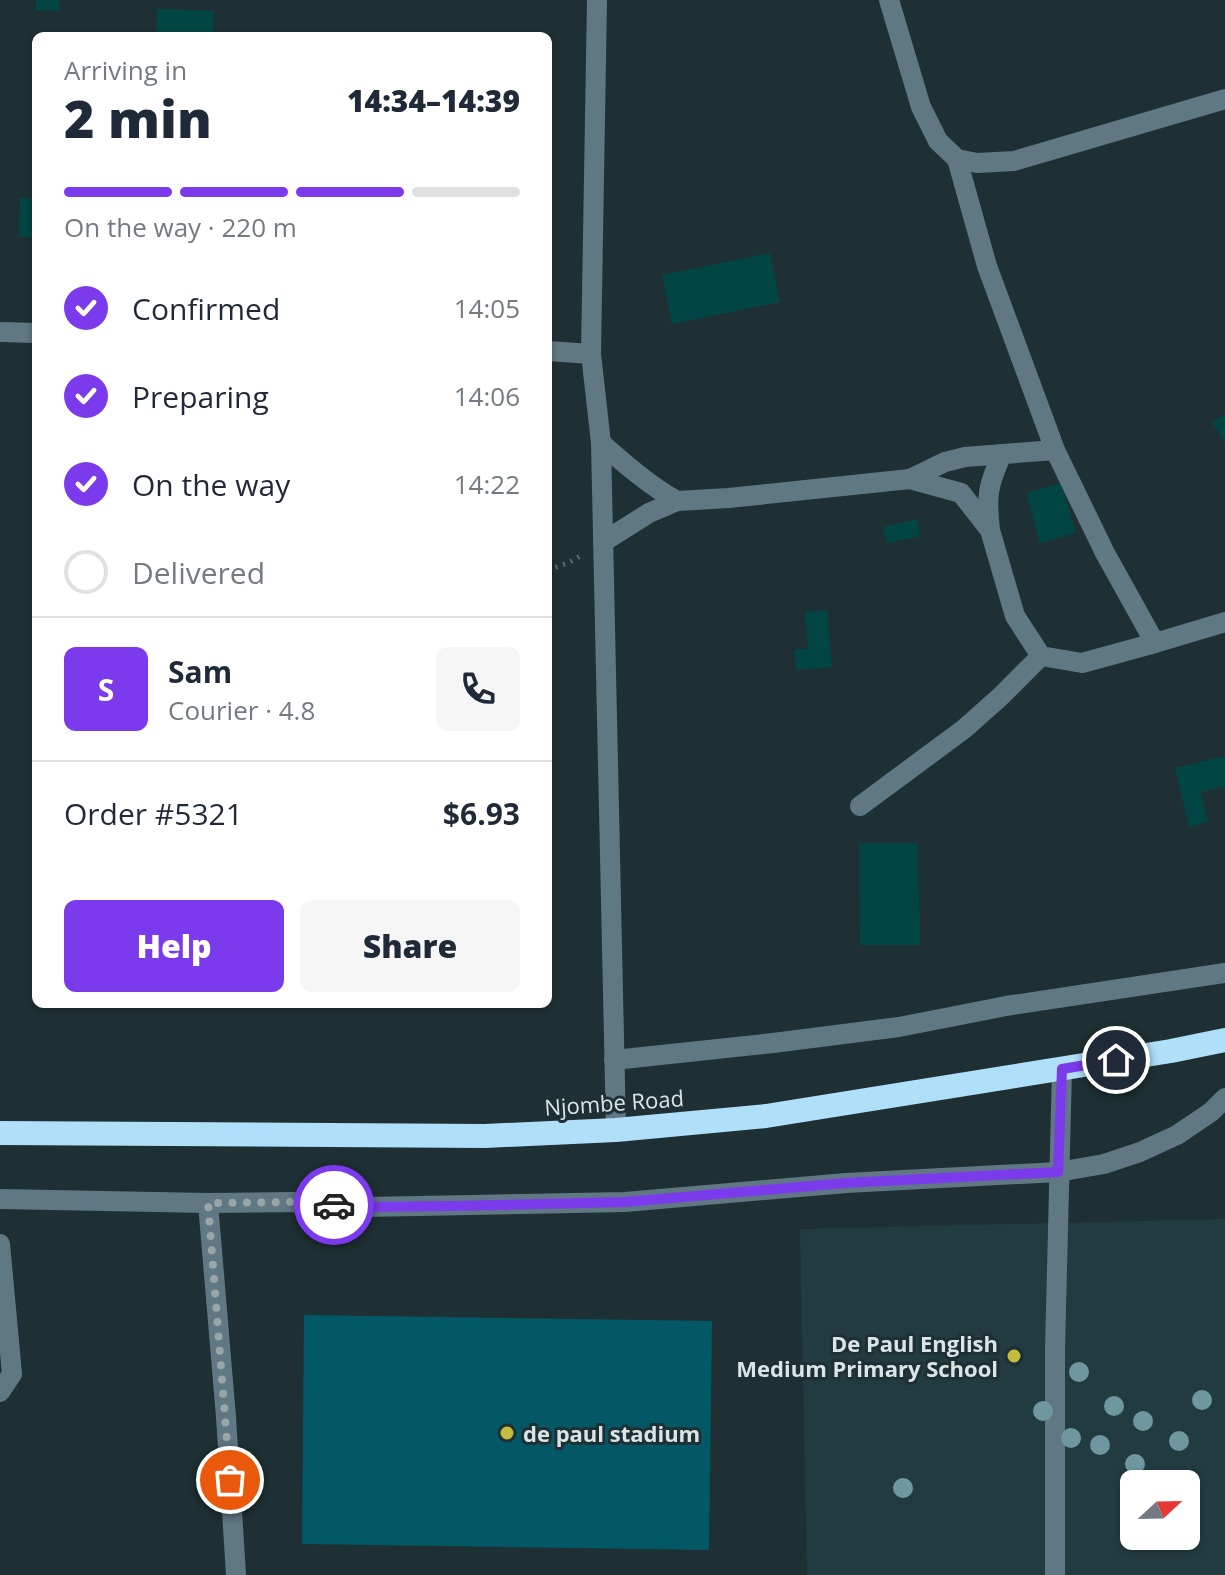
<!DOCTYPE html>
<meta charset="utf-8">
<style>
body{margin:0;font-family:"Open Sans",sans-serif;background:#f6f6f7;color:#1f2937;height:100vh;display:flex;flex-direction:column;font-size:30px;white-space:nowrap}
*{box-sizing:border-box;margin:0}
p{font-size:26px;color:#747a83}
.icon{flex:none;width:44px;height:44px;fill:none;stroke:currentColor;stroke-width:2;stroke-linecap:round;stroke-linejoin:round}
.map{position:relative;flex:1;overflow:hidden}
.details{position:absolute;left:32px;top:32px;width:520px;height:976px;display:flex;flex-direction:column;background:#fff;border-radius:12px;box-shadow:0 2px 6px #0004}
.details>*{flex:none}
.needle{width:52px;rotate:68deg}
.tools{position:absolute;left:1120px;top:1470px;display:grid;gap:16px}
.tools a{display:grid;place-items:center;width:80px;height:80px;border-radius:12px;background:#fff;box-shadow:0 2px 6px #0004;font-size:40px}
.pin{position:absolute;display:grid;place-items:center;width:68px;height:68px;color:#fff;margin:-34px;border:4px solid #fff;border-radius:50%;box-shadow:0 2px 8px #0007}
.courier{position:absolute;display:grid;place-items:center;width:80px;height:80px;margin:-40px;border:6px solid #7c3aed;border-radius:50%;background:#fff;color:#222;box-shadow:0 2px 10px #0007}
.headline em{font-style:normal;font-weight:800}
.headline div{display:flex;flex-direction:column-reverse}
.headline{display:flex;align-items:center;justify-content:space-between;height:136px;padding:0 32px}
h1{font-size:52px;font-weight:800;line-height:60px}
.bar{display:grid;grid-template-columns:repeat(4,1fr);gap:12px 8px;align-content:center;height:96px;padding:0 32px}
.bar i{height:10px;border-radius:6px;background:#e0e1e3}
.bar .selected{background:#7c3aed}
.bar p{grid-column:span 4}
.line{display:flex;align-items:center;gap:20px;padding:0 32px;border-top:2px solid #e0e1e3}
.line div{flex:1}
.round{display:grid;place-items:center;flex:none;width:84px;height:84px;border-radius:12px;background:#f6f6f7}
ol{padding:0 32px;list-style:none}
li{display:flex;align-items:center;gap:24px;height:88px}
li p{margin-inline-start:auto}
li .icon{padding:8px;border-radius:50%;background:#7c3aed;color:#fff;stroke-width:4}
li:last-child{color:#747a83}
li i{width:44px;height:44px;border:4px solid #e0e1e3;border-radius:50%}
.primary-button{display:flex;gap:16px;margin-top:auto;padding:16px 32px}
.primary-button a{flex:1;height:92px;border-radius:12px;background:#7c3aed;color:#fff;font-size:32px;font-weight:800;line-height:92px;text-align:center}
.primary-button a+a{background:#f6f6f7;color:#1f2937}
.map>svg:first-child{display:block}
</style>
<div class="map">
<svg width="1225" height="1575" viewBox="0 0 1225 1575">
<rect width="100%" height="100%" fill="#1e3033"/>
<path fill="#223b40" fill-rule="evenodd" d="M1225 1219V1575H807L800 1229ZM1134 1484H1186V1536H1134Z"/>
<polygon fill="#035865" points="304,1315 712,1321 709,1550 302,1544"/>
<g fill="#014644">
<polygon points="36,0 59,0 59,11 36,10"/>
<polygon points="157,9 214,11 213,36 156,36"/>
<polygon points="20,198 36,199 36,237 19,237"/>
<polygon points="770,253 780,302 672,324 662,275"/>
<polygon points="1225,414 1225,442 1212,422"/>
<polygon points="1061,483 1076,533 1040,543 1026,493"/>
<polygon points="917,519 920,536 887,543 883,527"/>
<polygon points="827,610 832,667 796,670 794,649 808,649 805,612"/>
<polygon points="1225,756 1225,786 1201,792 1208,822 1189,827 1175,768"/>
<polygon points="859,843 918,843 920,945 860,945"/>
</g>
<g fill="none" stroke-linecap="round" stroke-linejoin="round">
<polyline stroke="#5c6b6e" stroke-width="5" stroke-dasharray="2 6" stroke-linecap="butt" points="548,570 568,563 582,555"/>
<g stroke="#607784" stroke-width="20">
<polyline points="597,0 591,354 601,443 616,1130"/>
<polyline points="889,0 921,107 938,141 957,159 977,163 1014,161 1225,99"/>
<polyline points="957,159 987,266 1055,450 1105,553 1155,643"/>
<polyline points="0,332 36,333"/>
<polyline points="548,351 591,354"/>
<path d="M601 443C626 465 649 485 677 501"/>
<polyline points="910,479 945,462 965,457 1055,450"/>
<path d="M990 530C986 496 988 485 1002 454"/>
<polyline points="603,542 649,513 677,501 729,498 910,479 961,493 990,530 1015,616 1041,656 1082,663 1155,643 1225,622"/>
<polyline points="860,806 964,729 1000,697 1041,656"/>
<polyline points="614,1060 773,1043 899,1027 1006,1006 1225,973"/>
<polyline points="0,1199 208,1203 294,1202 365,1207 625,1202 846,1183 1058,1172 1104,1164 1140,1152 1177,1135 1211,1112 1225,1098"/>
<polyline points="208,1203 226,1417 236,1575"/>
<polyline points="0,1244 12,1374 0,1392"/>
<polyline points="1055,1575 1055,1350 1062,1069"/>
</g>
<polyline stroke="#afdff9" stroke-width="24" points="0,1133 485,1136 616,1130 766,1116 1171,1051 1225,1040"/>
</g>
<g fill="#6e979f">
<circle cx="1079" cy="1372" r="10"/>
<circle cx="1202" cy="1400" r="10"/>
<circle cx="1114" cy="1406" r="10"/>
<circle cx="1043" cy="1411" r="10"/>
<circle cx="1143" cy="1421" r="10"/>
<circle cx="1071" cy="1438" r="10"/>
<circle cx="1179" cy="1441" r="10"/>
<circle cx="1100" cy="1445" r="10"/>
<circle cx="1135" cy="1464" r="10"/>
<circle cx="903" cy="1488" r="10"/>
</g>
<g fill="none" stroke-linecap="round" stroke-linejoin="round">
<polyline stroke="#98a6a8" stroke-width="8" stroke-dasharray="0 14.4" points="230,1480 208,1203 294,1202 334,1205"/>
<polyline stroke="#7c3aed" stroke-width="10" points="334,1205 365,1207 454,1206 625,1202 846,1183 1058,1172 1062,1069 1116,1060"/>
</g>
<g fill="#c3bd3f" stroke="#1e3033" stroke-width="3">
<circle cx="1014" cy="1356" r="8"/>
<circle cx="507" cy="1433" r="8"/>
</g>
<g text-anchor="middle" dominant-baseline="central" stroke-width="6" stroke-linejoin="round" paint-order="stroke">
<g font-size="22" fill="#dae5e7" stroke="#1e3033">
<text transform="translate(614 1102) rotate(-4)">Njombe Road</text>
</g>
<g font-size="22" font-weight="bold" fill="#dae5e7" stroke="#1e3033" text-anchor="end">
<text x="998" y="1343">De Paul English<tspan x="998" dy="25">Medium Primary School</tspan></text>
<text x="523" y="1433" text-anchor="start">de paul stadium</text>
</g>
</g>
</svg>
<div class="tools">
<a><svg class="needle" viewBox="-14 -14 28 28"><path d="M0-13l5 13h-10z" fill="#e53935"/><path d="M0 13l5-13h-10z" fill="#747a83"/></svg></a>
</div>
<div class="pin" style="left:230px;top:1480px;background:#ea580c"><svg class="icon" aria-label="bag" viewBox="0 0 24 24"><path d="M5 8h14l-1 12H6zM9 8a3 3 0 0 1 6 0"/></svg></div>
<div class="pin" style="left:1116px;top:1060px;background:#1f2937"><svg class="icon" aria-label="home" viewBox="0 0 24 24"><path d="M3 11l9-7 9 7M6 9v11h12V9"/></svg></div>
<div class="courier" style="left:334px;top:1205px"><svg class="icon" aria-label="car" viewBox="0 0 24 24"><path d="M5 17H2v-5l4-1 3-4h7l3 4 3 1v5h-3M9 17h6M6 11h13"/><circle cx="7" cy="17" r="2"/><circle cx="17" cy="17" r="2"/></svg></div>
<section class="details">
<div class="headline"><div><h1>2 min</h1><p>Arriving in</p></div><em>14:34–14:39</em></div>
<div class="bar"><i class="selected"></i><i class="selected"></i><i class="selected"></i><i></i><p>On the way · 220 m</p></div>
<ol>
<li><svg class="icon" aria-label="check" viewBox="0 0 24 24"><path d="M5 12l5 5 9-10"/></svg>Confirmed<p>14:05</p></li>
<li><svg class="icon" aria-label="check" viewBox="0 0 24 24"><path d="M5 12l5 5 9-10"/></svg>Preparing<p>14:06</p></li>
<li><svg class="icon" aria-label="check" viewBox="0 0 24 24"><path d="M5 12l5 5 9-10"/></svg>On the way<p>14:22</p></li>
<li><i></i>Delivered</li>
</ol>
<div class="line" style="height:144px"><b class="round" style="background:#7c3aed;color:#fff">S</b><div><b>Sam</b><p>Courier · 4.8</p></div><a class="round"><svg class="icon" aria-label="phone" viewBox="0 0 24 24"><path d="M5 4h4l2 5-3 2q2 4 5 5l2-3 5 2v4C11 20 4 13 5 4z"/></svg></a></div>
<div class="line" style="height:104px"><div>Order #5321</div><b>$6.93</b></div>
<div class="primary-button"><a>Help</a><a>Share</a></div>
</section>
</div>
